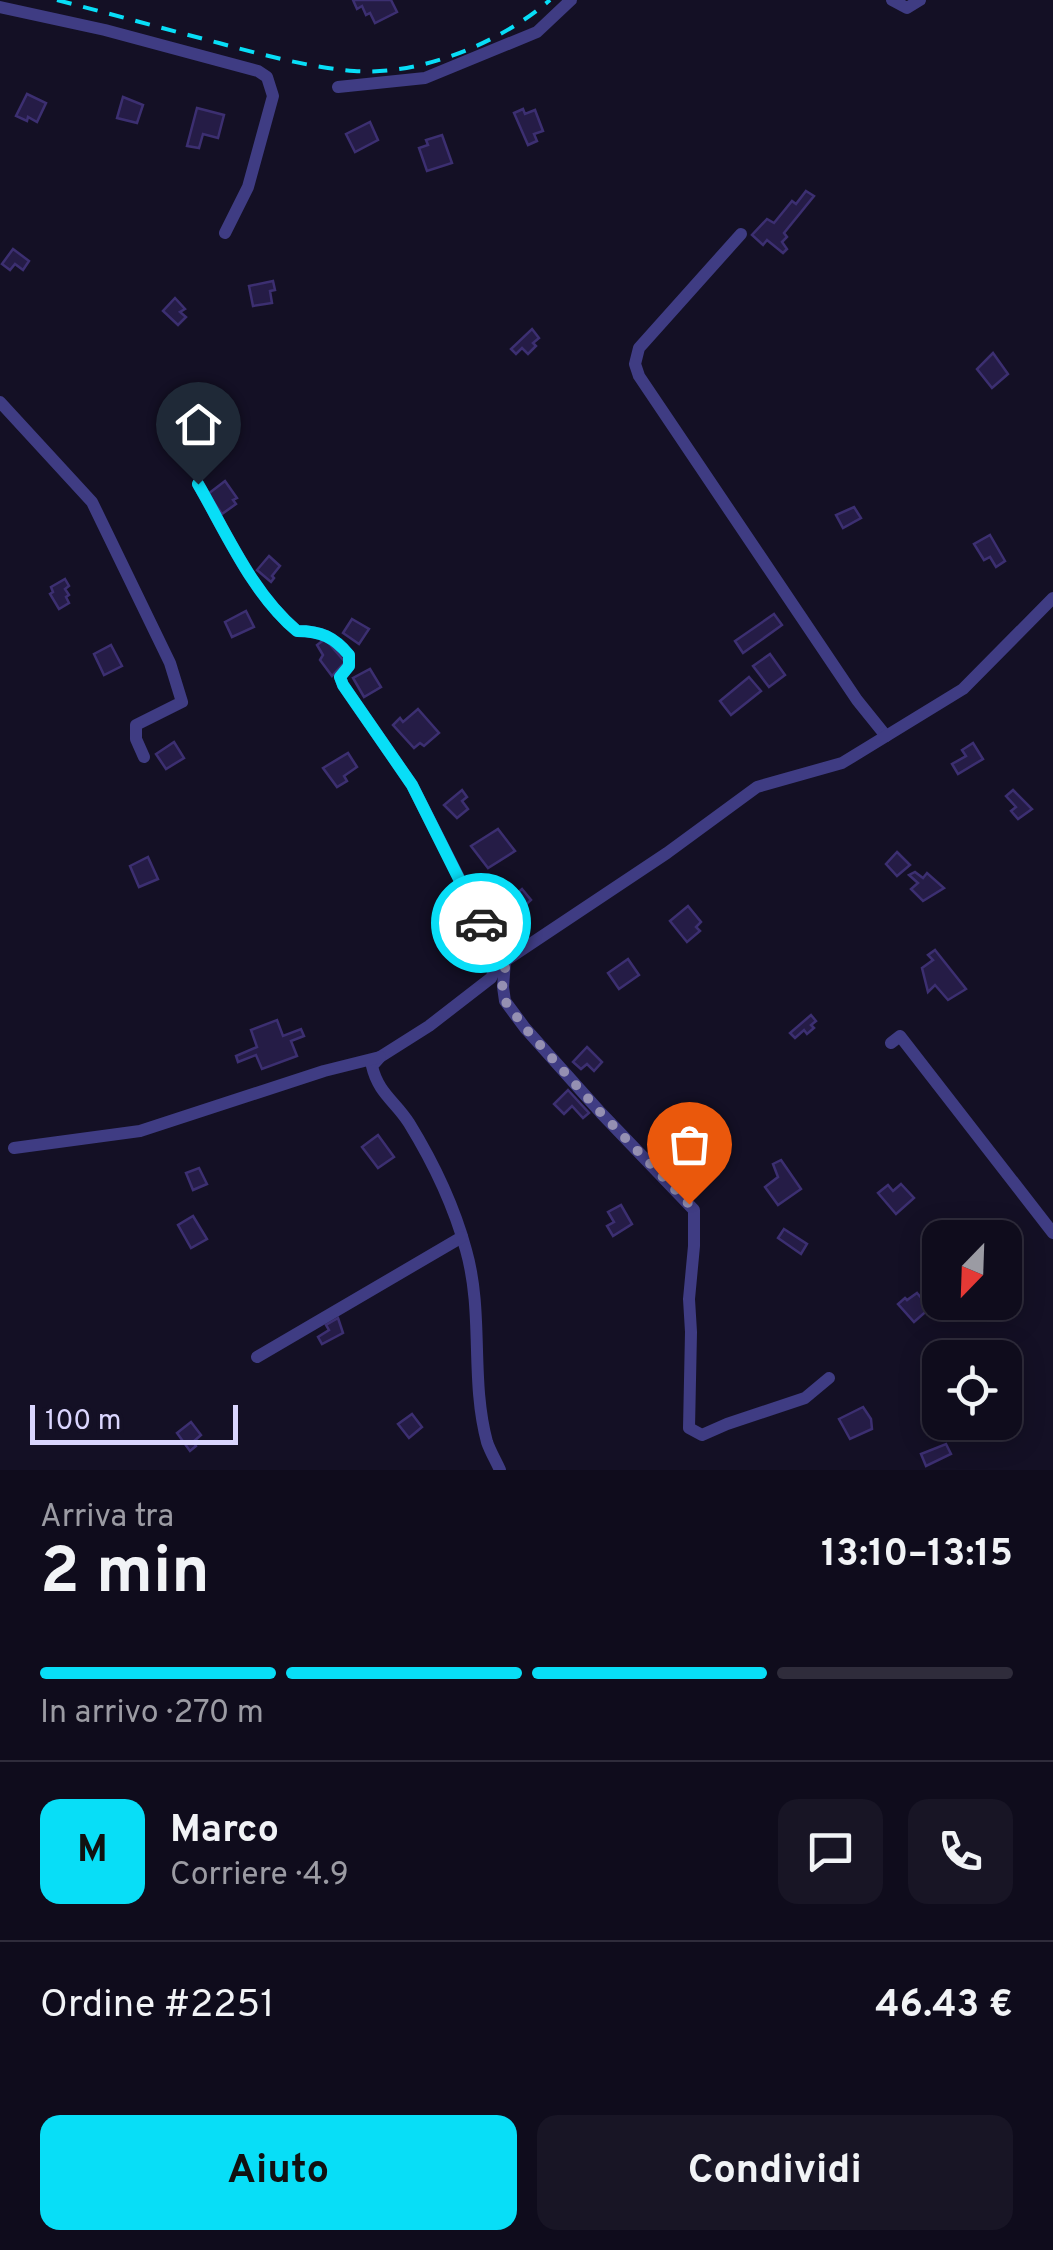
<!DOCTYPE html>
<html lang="it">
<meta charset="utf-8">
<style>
body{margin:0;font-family:Overpass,sans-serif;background:#181525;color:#f1f3f6;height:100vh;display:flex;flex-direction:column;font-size:38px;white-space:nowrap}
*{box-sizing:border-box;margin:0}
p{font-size:32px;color:#9b9ba3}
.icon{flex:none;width:55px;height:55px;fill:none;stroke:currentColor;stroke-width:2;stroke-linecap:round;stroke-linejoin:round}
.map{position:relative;height:1470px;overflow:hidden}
.panel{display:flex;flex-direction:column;background:#0f0c1c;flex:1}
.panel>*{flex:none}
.needle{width:65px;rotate:203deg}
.fabs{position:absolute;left:922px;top:1220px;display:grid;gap:20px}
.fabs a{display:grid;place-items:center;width:100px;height:100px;border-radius:20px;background:#0f0c1c;box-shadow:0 5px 25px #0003,0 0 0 2px #2f2c3b;font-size:50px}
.scale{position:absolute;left:30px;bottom:25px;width:208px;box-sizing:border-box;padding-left:10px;border:5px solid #dad5fe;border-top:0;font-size:28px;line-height:35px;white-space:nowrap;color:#dad5fe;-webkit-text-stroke:8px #141025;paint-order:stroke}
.pin{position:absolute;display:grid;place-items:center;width:85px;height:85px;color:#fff;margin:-102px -42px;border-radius:50% 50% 50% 0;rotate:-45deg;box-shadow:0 0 10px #0007}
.pin .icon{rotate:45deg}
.courier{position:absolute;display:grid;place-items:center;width:100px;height:100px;margin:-50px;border:8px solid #08def7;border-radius:50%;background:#fff;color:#222;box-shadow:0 2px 12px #0007}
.head em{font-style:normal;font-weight:700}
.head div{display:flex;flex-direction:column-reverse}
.head{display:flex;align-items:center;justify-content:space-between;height:170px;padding:0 40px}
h1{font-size:65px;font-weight:700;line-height:75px}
.bar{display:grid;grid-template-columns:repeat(4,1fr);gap:15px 10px;align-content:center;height:120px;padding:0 40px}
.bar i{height:12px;border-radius:8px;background:#2f2c3b}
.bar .on{background:#08def7}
.bar p{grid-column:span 4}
.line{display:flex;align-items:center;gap:25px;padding:0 40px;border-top:2px solid #2f2c3b}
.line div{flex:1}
.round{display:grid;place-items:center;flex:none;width:105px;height:105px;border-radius:20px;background:#181525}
.button{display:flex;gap:20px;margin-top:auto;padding:20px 40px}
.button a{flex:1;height:115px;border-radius:20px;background:#08def7;color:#111;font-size:40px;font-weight:700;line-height:115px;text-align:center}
.button a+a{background:#181525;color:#f1f3f6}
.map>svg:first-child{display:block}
</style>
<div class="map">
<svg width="1053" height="1470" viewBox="0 0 1053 1470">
<rect width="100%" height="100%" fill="#141025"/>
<g fill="#251c46" stroke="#3c2f71" stroke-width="2.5">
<polygon points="353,0 391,0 397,12 375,23 370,13 366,15 362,6 357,9"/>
<polygon points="27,94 46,103 37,122 28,117 27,121 16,116"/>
<polygon points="123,97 143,105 137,123 117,118"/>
<polygon points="197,108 224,115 218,138 203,134 199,148 187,146"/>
<polygon points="523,109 525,114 535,110 543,131 534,134 537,141 528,145 514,113"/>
<polygon points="370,122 378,140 355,152 346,134"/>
<polygon points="442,135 452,163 427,171 419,148 428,145 426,140"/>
<polygon points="806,191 814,196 784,233 787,237 782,242 787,249 783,253 767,240 763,245 752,235 767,219 774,223 792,201 796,204"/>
<polygon points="13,249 29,261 23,270 15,264 10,270 2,264"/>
<polygon points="273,281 275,290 270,291 272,303 253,306 249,286"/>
<polygon points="175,298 185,309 180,312 186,317 178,325 163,311"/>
<polygon points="532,329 539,338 533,343 536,346 528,354 522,348 516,354 511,349"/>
<polygon points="993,353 1008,374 992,388 977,369"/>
<polygon points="225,481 237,498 233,500 236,504 222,514 208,494"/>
<polygon points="854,507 861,518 843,528 836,515"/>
<polygon points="990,535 1005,561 996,567 990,557 984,560 974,544"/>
<polygon points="269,556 280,566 272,576 274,578 271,582 257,570"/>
<polygon points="65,579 69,586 65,589 69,595 66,597 69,603 59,609 50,594 53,592 51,587"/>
<polygon points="246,611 254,627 232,637 225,622"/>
<polygon points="774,614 782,625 743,653 735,641"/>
<polygon points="352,619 369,629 359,644 343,633"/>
<polygon points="325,639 345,662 332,676 320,660 323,655 317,645"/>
<polygon points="111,645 122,666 104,675 94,654"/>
<polygon points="770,654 785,675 769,687 753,666"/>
<polygon points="370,669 381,687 364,697 353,678"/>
<polygon points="749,677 761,691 731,715 720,701"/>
<polygon points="418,709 439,733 424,746 420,743 414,748 393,725 400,718 403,722"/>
<polygon points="174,742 184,758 166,769 156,754"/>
<polygon points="973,743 983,759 958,774 952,764 966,756 962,750"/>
<polygon points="348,753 357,767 344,776 347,781 337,787 323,768"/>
<polygon points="462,790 467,797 462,801 468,809 457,818 444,805"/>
<polygon points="1013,790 1032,809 1018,819 1011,811 1016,807 1006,796"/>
<polygon points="498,829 515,851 488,868 471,846"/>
<polygon points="897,852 910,865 897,876 886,864"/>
<polygon points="148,857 158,879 139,887 130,866"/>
<polygon points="915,872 923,878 927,873 944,888 923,901 911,889 918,883 909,875"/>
<polygon points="522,889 531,900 518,912 508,901"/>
<polygon points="688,906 701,922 696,927 700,931 687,942 670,921"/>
<polygon points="935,950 966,989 948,1000 935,985 928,992 922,968 933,960 928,955"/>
<polygon points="628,959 639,975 619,989 608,973"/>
<polygon points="811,1015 816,1021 811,1025 814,1028 807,1034 804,1030 795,1038 790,1033"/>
<polygon points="277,1020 283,1036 301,1029 304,1036 291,1041 297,1056 262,1069 256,1055 238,1062 236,1056 257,1047 251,1030"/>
<polygon points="587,1047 602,1062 594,1071 587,1064 581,1069 573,1062"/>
<polygon points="568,1090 589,1113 583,1118 572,1106 564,1114 554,1104"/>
<polygon points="680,1113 690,1125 695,1121 705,1133 682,1151 662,1128"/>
<polygon points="378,1135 394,1157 378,1168 362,1147"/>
<polygon points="781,1160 801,1189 778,1205 765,1187 778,1177 773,1164"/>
<polygon points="199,1168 207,1184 193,1190 186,1173"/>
<polygon points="901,1184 914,1198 896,1214 878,1193 888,1185 893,1191"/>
<polygon points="621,1205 632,1224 613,1236 607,1226 614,1222 608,1212"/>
<polygon points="193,1216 207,1239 191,1248 178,1225"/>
<polygon points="784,1229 807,1244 801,1254 778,1238"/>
<polygon points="917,1293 930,1308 914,1322 898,1304 905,1298 907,1300"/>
<polygon points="338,1318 343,1333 322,1344 318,1337 329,1330 326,1325"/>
<polygon points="863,1407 871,1419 872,1429 850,1439 839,1419"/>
<polygon points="412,1414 422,1427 409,1438 398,1424"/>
<polygon points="191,1422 201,1435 193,1442 196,1446 190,1451 177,1433"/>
<polygon points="946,1444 951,1454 926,1466 921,1454"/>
</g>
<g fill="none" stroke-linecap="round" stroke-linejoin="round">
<g stroke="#3f3c83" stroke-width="12">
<polyline points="892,0 907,8 920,0"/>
<polyline points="0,7 105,30 258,71 267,77 273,96 248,187 225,233"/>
<polyline points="338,87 425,78 537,32 571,0"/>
<polyline points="741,234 639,348 635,364 639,376 857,700 886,736"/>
<polyline points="0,402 92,502 170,663 182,702 136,725 136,739 144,757"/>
<path d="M198 484C227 534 252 593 297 631 321 631 334 637 349 655V666L340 677 343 685 412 785 500 959 505 961 667 853 757 787 842 763 963 689 1053 598"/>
<path d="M500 959 491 978 429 1026 380 1057 372 1066C378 1093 396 1102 409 1123 433 1162 454 1206 466 1250 484 1313 470 1379 487 1442 490 1451 496 1461 500 1470"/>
<polyline points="505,961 503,987 505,1001 525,1028 601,1113 694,1210 694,1246 689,1299 691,1332 689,1428 702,1435 727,1424 805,1398 829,1378"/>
<polyline points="891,1043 900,1036 1053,1233"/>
<polyline points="14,1148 140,1131 324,1071 380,1057"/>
<polyline points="257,1357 462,1237"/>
</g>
<path stroke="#08def7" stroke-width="4" stroke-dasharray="15 12" stroke-linecap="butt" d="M57 0C111 14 165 29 219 43 263 55 308 67 354 71 420 76 500 43 550 0"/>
</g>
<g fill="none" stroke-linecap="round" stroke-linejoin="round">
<polyline stroke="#9590b2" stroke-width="10" stroke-dasharray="0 18" points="481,923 500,959 506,961 502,988 505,1001 525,1028 601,1113 689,1204"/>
<path stroke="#08def7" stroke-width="12" d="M198 484C227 534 252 593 297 631 321 631 334 637 349 655V666L340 677 343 685 412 785 481 923"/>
</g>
</svg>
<div class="fabs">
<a><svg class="needle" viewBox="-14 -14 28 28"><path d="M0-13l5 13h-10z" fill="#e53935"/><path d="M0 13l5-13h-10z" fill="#9b9ba3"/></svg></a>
<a><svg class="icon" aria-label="locate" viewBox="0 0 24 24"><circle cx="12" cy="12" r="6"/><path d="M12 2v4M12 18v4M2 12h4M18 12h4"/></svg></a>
</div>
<div class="scale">100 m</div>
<div class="pin" style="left:689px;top:1204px;background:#ea580c"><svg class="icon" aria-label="bag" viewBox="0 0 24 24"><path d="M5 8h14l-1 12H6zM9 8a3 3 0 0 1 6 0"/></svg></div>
<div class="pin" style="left:198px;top:484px;background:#1f2937"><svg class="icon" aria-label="home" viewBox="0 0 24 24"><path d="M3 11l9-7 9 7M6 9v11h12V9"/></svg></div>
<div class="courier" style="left:481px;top:923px"><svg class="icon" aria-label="car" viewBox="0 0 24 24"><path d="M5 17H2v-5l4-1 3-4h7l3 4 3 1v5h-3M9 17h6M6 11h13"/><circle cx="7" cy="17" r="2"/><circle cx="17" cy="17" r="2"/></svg></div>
</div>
<section class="panel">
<div class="head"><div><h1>2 min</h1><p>Arriva tra</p></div><em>13:10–13:15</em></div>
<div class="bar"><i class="on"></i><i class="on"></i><i class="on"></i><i></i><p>In arrivo · 270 m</p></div>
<div class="line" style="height:180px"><b class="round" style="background:#08def7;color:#111">M</b><div><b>Marco</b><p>Corriere · 4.9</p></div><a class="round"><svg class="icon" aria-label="chat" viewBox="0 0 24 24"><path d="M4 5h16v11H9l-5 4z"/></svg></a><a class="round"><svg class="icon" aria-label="phone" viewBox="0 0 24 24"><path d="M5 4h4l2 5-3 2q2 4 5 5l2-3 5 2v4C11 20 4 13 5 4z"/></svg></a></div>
<div class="line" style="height:130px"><div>Ordine #2251</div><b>46.43 €</b></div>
<div class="button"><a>Aiuto</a><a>Condividi</a></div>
</section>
